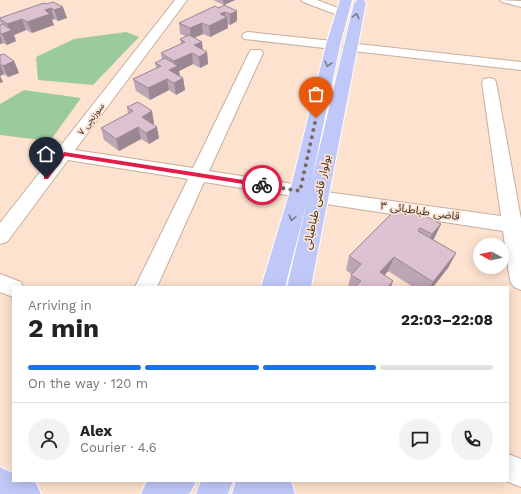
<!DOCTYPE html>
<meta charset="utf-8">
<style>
body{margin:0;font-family:"Work Sans","Noto Sans Arabic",sans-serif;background:#f2f2f2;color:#222;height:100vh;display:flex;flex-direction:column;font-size:15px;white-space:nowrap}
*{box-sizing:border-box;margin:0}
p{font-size:13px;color:#767676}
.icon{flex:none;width:22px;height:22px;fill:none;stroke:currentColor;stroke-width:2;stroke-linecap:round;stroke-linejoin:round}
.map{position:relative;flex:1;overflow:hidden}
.details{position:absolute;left:12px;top:286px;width:497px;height:196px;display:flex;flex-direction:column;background:#fff;border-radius:0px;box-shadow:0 2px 10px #0003}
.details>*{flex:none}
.needle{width:26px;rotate:278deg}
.tools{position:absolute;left:473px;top:238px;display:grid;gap:8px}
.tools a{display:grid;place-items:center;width:36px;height:36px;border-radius:50%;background:#fff;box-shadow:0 2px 10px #0003;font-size:20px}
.pin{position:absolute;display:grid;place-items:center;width:34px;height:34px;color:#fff;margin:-41px -17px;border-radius:50% 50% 50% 0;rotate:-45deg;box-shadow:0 0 4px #0007}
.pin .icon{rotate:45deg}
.courier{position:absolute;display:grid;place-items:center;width:40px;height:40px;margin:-20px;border:3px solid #e11d48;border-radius:50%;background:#fff;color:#222;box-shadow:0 1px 5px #0007}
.head em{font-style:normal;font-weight:700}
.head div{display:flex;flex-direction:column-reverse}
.head{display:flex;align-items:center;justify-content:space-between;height:68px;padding:0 16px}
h1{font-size:26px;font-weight:700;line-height:30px}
.bar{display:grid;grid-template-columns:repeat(4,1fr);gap:6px 4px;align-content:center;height:48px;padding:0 16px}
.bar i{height:5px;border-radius:3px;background:#e0e0e0}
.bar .on{background:#1a73e8}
.bar p{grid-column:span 4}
.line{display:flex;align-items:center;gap:10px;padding:0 16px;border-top:1px solid #e0e0e0}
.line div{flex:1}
.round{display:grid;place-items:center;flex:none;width:42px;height:42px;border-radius:21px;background:#f2f2f2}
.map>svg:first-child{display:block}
</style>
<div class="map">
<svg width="521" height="494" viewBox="0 0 521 494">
<rect width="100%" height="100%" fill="#fde2d0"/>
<g fill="#9bca9f">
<polygon points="126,32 139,37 93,85 38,80 36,57 74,39"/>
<polygon points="24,90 81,98 50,141 0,135 0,104"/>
</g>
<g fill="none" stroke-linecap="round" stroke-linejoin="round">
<g stroke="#c8ae9d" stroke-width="2">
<g id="minor">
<polygon points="175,0 187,0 75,150 193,168 249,53 251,50 261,50 263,53 209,171 300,185 306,187 309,191 306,195 300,197 204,182 157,287 135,287 188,179 68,160 7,242 0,244 0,223"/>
<polygon points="301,0 317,0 346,11 348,13 346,15 338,15 303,2"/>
<polygon points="500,0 521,1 521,7 502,2"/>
<polygon points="248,32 333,41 338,42 339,45 338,48 333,49 244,39 242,36 244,33"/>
<polygon points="349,43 521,62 521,70 344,50 343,47 344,44"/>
<polygon points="489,78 494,79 496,82 521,219 521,290 514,287 510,281 503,231 313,202 310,197 313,192 319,191 501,216 482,82 484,79"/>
<polygon points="0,274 21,282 23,287 13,287 13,297 0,292"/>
<polygon points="508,454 521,459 521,487 506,481 508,481"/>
</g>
</g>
<g stroke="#fff" stroke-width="2">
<g id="major">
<polygon points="340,0 352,0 340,45 311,184 354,3 357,0 364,0 366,3 311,287 287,287 308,198 285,287 261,287 290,191 326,45"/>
<polygon points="0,467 13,473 13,481 32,481 36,483 41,494 0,494"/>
<polygon points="149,481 196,481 191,492 188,494 141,494 146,483"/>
<polygon points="201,481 233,481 228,494 196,494"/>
<polygon points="236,481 291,481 295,494 232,494"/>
</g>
</g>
<use href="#minor" fill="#fff" fill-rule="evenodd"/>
<use href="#major" fill="#bfc8f8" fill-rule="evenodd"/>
</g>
<g fill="#bda6b4">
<polygon points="213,0 235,0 224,5"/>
<polygon points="44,3 67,18 58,21 54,19 52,20 54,25 32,33 26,30 14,35 16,41 7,45 3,43 0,44 0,25 1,24 0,21 0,18"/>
<polygon points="224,5 237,21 230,25 228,24 228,28 210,37 203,34 194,38 202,42 202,50 207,52 208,64 200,68 193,64 179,71 180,76 183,78 185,90 176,95 169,90 150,100 136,91 133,79 156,68 155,63 162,60 161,53 181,44 180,39 186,36 180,34 179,23"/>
<polygon points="0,55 14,61 19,73 8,77 4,74 0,76 3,82 0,83"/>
<polygon points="127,107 154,123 153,124 159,138 149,144 141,139 119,151 104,140 101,128 128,114"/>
<polygon points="405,215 441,224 433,240 456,253 448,268 433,287 413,287 388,271 385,275 391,287 348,287 351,274 346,270 349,256"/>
</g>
<g fill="#9a8792">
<polygon points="223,0 235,0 224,5"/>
<polygon points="63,7 67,18 58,21 54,10"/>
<polygon points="51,8 54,19 52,20 54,25 32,33 27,22 45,10"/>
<polygon points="237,11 237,21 230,25 230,14"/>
<polygon points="225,12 225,18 227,17 228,28 210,37 209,26 220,14"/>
<polygon points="22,19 26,30 14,35 16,41 7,45 2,34 10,31 7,24"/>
<polygon points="202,23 203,34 191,39 190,28"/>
<polygon points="0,36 3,43 0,44"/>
<polygon points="202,42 203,53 194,45"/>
<polygon points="207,52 208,64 200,68 199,57"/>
<polygon points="192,53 193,64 179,71 180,77 171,82 169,70 175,67 174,61"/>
<polygon points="14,61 19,73 8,77 3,66"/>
<polygon points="0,65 4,74 0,76 3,82 0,83"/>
<polygon points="183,78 185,90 176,95 174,83"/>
<polygon points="167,79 169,90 150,100 148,88"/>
<polygon points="152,111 154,123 145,128 142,117"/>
<polygon points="138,127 141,139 119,151 116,139"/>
<polygon points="157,127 159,138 149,144 146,133"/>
<polygon points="441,224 434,239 425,249 432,234"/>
<polygon points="456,253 448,268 433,287 430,287 433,282"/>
<polygon points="394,257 388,271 375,286 380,272"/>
<polygon points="393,281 391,287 388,287"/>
</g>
<g fill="#dcc1d1" stroke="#9a8792">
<polygon points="53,2 63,7 54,10 51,8 45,10 50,14 27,22 22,19 7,24 0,19 0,18 44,3 46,4"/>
<polygon points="224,5 237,11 230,14 225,12 220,14 227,17 209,26 202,23 190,28 179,23 215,6 219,8"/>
<polygon points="2,24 12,30 2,34 0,33 0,25"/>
<polygon points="189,35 202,42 194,45 207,52 199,57 192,53 174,61 161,53 185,42 180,39"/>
<polygon points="4,54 14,61 3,66 0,64 0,55"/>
<polygon points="165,58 178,66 169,70 183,78 174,83 167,79 148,88 133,79 161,66 155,63"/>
<polygon points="138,102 152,111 142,117 157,127 146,133 138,127 116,139 101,128 133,111 127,107"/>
<polygon points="411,208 441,224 432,234 420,228 418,231 456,253 433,282 394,257 380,272 393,281 388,287 355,287 361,281 351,275 361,264 349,256 396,209 405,215"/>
</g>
<defs><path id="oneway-chevron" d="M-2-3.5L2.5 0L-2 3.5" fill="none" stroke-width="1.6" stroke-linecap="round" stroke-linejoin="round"/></defs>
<g stroke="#79788d">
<use href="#oneway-chevron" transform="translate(356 16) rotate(-76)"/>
<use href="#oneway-chevron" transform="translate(328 64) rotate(103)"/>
<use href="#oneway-chevron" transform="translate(292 218) rotate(105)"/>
</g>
<polygon fill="#e11d48" points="64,152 262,183 264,185 262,187 65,156 48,179 44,179 44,176"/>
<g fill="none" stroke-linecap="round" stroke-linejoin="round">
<polyline stroke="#7a6a5f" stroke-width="4" stroke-dasharray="0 7.2" points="262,185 300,191 316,118"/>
</g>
<g text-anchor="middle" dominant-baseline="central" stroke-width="3.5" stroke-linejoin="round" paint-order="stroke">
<g font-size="9" fill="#332922" stroke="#fde2d0">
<text transform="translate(91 119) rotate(-53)">سوزنچی ۷</text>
</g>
<g font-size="11" fill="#332922" stroke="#fde2d0">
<text transform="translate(317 202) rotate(-78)">بولوار قاضی طباطبائی</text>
<text transform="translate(420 211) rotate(8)">قاضی طباطبائی ۳</text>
</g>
</g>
</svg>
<div class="tools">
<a><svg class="needle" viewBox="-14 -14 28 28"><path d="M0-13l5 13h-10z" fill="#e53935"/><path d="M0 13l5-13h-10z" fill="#767676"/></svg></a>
</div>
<div class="pin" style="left:316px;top:118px;background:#ea580c"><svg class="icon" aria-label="bag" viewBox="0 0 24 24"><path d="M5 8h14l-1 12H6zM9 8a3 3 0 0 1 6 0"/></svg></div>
<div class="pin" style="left:46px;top:178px;background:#1f2937"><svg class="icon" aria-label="home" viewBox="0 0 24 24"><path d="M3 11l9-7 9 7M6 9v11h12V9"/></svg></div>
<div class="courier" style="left:262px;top:185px"><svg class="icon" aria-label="bike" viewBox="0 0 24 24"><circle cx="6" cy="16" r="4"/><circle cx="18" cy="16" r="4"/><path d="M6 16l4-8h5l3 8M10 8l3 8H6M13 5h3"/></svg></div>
<section class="details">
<div class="head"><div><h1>2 min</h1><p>Arriving in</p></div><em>22:03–22:08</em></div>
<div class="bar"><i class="on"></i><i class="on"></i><i class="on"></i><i></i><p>On the way · 120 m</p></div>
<div class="line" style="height:72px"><a class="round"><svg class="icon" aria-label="person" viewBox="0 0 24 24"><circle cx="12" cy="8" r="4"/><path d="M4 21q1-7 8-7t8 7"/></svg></a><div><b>Alex</b><p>Courier · 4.6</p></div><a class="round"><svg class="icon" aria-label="chat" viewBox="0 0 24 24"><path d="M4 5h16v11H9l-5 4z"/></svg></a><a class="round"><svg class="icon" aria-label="phone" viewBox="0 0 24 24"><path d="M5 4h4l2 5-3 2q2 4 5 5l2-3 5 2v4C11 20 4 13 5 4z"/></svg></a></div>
</section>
</div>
